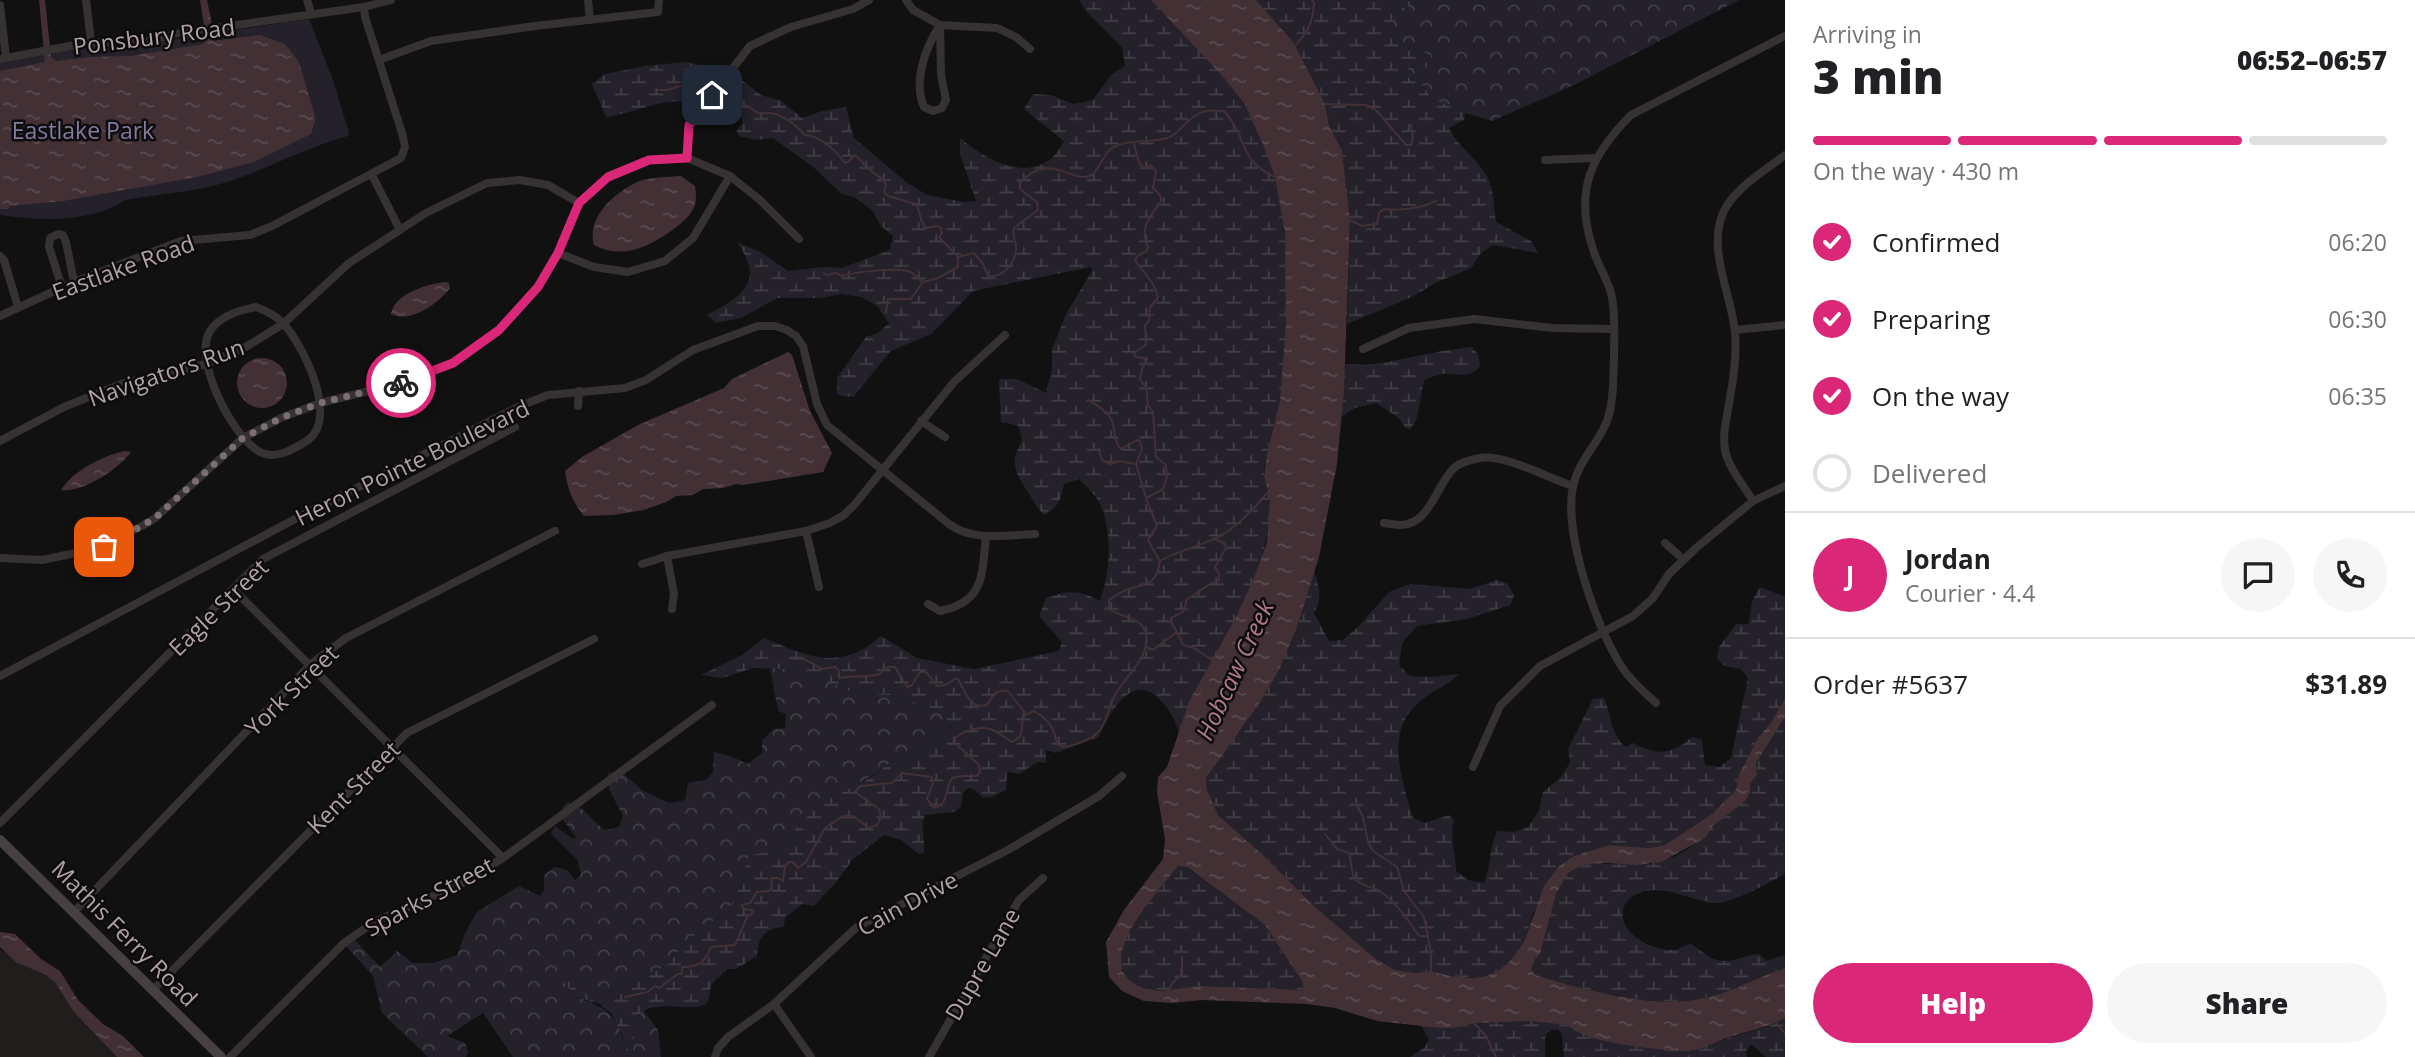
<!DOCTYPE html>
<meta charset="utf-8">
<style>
body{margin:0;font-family:"Open Sans",sans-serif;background:#f6f6f6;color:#202124;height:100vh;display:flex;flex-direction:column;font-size:26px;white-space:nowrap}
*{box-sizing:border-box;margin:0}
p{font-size:23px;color:#757577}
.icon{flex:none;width:38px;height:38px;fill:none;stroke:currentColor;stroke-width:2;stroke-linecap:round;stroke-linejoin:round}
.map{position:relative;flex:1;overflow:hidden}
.details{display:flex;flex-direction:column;background:#fff;width:630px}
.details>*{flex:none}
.pin{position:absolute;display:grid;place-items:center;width:60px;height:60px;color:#fff;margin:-30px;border-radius:14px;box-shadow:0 4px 10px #0006}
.courier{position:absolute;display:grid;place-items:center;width:70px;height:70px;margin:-35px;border:5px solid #db2777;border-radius:50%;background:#fff;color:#222;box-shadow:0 2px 9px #0007}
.head em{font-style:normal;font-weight:800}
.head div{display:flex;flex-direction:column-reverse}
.head{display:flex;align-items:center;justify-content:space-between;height:119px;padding:0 28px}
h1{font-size:46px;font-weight:800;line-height:52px}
.bar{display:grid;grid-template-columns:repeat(4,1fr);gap:10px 7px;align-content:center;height:84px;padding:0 28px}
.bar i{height:9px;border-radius:5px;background:#e0e0e0}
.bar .active{background:#db2777}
.bar p{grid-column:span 4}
.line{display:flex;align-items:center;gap:18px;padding:0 28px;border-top:2px solid #e0e0e0}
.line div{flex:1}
.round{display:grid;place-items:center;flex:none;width:74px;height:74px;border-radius:37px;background:#f6f6f6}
ol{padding:0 28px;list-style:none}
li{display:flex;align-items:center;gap:21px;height:77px}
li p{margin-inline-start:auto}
li .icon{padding:7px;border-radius:50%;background:#db2777;color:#fff;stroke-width:4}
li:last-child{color:#757577}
li i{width:38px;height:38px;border:4px solid #e0e0e0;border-radius:50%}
.cta{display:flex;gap:14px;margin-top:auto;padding:14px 28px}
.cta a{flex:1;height:80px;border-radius:42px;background:#db2777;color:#fff;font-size:28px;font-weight:800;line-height:80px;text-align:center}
.cta a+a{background:#f6f6f6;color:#202124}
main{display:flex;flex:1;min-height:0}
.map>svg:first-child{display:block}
</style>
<main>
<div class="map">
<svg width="1785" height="1057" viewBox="0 0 1785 1057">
<defs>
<pattern id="forest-crowns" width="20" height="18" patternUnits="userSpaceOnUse" patternTransform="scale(1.75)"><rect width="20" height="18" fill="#24212a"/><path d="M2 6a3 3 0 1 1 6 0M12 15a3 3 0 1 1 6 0" fill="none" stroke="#413e46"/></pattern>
<pattern id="wetland-marsh" width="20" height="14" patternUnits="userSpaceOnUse" patternTransform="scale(1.75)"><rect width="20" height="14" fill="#24212a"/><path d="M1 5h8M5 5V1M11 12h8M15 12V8" fill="none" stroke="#413e46"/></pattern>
<pattern id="water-ripples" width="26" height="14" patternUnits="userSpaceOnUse" patternTransform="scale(1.75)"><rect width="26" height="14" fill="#423035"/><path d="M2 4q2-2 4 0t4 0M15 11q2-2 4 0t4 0" fill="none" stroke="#5b4b4f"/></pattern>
</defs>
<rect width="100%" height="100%" fill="#121111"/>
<polygon fill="#1f1e1d" points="0,950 49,969 68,992 74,1012 117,1057 0,1057"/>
<path fill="#24212a" d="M309 19 333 80 349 133 348 136C306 147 268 169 227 182 195 192 158 194 125 200 91 223 39 221 0 215V62L100 44 142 46 187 37Z"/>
<g fill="url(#forest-crowns)">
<polygon points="1417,0 1739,0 1572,86 1492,121 1465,113 1461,107 1433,101 1423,86 1408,77 1406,71 1409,67 1417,67 1431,56 1396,39 1390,26 1405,8"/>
<path d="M770 668 796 669 858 694 891 695 919 703 938 711 952 728 944 730 939 739 915 754 890 763 798 825 783 849 750 855 746 861 744 878 730 907 683 945 669 963 645 978 608 992 594 989 573 979 577 997C615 1010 618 1019 628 1057H513L483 1013 447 1036 465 1043 468 1052 466 1057H428L382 1013 373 976 346 946 354 939 380 967 397 951 413 963H434L457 955 465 933 477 912 519 886 540 896 544 890V875L555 867 567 870 575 880 581 874 577 859 551 834 555 826 573 839 577 838 563 820V806L568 802 580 807 604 830 619 827 623 816 609 789 608 773 624 774 642 790 669 803 685 800 688 783 706 780 713 772 714 752 730 756 748 764 762 753V741L773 729 785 728 786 714 778 711Z"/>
<polygon points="643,1010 658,1030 661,1057 632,1057 633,1027"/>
</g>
<g fill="url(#wetland-marsh)">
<path d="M1079 0H1151C1183 32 1217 65 1243 103 1296 182 1292 307 1280 398 1277 417 1270 436 1267 455 1265 461 1264 470 1264 476 1265 485 1270 493 1270 502 1270 525 1265 548 1258 569 1238 627 1199 674 1179 732 1174 718 1170 710 1160 700 1131 670 1110 714 1099 737L1061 751 1056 753 1046 750V763L1038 762 1019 774 1010 772 1007 773 1006 790 992 797 983 798 974 789 968 788 963 793 961 807 954 812 925 815C919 828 926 839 924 852L919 854 901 840 884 835 852 860 838 880 814 906 802 904 785 918 784 927C765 928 758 937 757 956L736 969H727C723 974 715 979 712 985 708 991 712 1000 704 1005 698 1008 688 1007 682 1007 635 1003 634 1014 632 1057H628L622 1034 612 1014 600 1004 577 997 564 982 567 979H573L594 989 608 992 645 978 669 963 683 945 730 907 744 878 746 861 750 855 783 849 798 825 824 801 865 781 890 763 915 754 939 739 944 730 952 728 938 711 919 703 891 695 858 694 796 669 753 668 723 678 701 675 742 655 764 638C809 657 840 672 881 636L917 658 974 669 1059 651 1062 642 1039 616 1046 598C1070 590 1078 590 1100 601 1110 572 1113 533 1100 504 1096 495 1086 486 1079 479L1064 484C1061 500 1059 507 1044 515 1037 508 1033 500 1028 492 1015 472 1009 463 1022 441L1019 426 1001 422 999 379H1017L1046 393 1052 368V349L1066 314 1092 271 1091 267 973 291 931 334 891 351 853 397 837 395V378L866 337 878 333 889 323 877 306 862 297 841 294 821 298H777L741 318 716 323 707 315C744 295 765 282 737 242L762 253 788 271 822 267 842 268 890 250 893 236 881 226 872 210 854 197 842 194 812 166 773 138 756 140 739 136 736 131 743 123 738 111 715 100 734 74 761 95 781 101 802 118 822 111 846 107 854 138 906 182 927 195 963 202 976 201 960 154V138C989 163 1041 189 1064 141L1024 109 1033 94 1051 95 1073 104 1093 100 1111 75 1125 66 1122 48 1086 11Z"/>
<path d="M1256 0H1417L1405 8 1391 26 1396 39 1431 56 1432 63 1424 69 1409 67 1406 71 1408 77 1423 86 1433 101 1461 107 1465 113 1464 120 1449 128C1458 148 1482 161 1490 183 1494 195 1494 210 1496 222L1531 241 1538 253 1493 245 1481 253 1471 268 1435 283 1412 297 1347 324 1350 220 1342 150 1329 126 1325 104Z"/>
<path d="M687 62 725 72 700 104C662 95 641 112 606 117L592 84 605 74 645 66Z"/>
<path d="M1472 347 1478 354 1480 366C1468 381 1457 372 1441 374 1436 375 1429 378 1424 380L1417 418 1410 430 1405 427 1399 418 1376 403 1355 408 1341 417 1345 364C1371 367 1392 361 1417 356 1435 352 1454 349 1472 347Z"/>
<path d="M1314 571C1319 587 1323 598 1314 613L1329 641 1343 640 1358 627 1389 592 1410 584 1470 589 1497 580 1508 584 1514 596 1510 605 1467 619 1417 626 1402 643 1399 665 1410 676 1430 677 1459 674C1447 686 1431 691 1419 702 1384 731 1402 780 1413 818L1425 823 1449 815 1454 820C1449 837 1456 853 1456 871L1468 880 1484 883C1491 866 1489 848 1497 831L1515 832 1529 826 1539 810 1543 792 1560 778 1570 763 1568 749 1593 699 1604 698C1611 714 1611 737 1626 747L1633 743C1657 755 1670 756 1692 737L1702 740 1705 765 1720 767 1731 758 1748 678 1741 669 1725 666 1717 659 1719 647 1736 624H1749L1752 601 1760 587 1783 596 1785 595V698L1772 721 1758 738 1739 774 1736 790 1712 814 1665 845 1649 848 1609 845 1574 856 1533 913 1524 942 1509 962 1498 971 1486 976 1473 978 1450 976 1431 971 1417 973 1395 970 1376 959 1315 907 1263 855 1218 815 1207 790 1206 778 1261 701 1279 670 1296 630Z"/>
<path d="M1785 717V874C1771 882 1730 904 1716 903 1687 901 1661 880 1633 896 1625 901 1621 910 1623 919 1628 939 1656 951 1675 950 1680 949 1685 945 1690 944 1694 944 1708 958 1717 960 1732 964 1744 955 1759 954L1766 961 1785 955V968C1757 977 1729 994 1699 999 1651 1009 1581 989 1535 975L1531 969 1535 959 1540 954 1556 894 1568 873 1579 867 1592 864H1650L1676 856 1688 849 1735 807 1745 800 1750 793V784L1757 775 1756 763Z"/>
<polygon points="1178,866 1186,867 1265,925 1303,983 1304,990 1201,986 1159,991 1143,988 1130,981 1122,971 1121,953 1130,930 1145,907"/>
<path d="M1785 1018V1057H1766L1751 1044 1746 1051 1747 1057H1564L1562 1035 1559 1030C1539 1028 1547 1044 1545 1057H1410L1425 1047 1429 1039 1421 1025 1453 1028 1474 1023 1530 1021 1558 1023 1667 1048 1690 1051 1731 1037 1766 1027Z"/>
</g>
<g fill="url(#water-ripples)" fill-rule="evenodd">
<polygon points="39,0 45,0 51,57 56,61 91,57 131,56 203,44 206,39 200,0 207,0 212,24 211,36 213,41 260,35 285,44 299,62 314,113 315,121 311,134 254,162 197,177 63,201 10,206 8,209 0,209 0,71 45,62"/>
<path d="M1151 0H1256L1293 42 1325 104 1329 126 1342 150 1350 220 1344 389 1337 464 1319 557 1296 630 1279 670 1261 701 1206 778 1207 790 1218 815 1263 855 1315 907 1376 959 1395 970 1417 973 1431 971 1450 976 1473 978 1486 976 1498 971 1509 962 1524 942 1544 886 1559 866 1574 856 1609 845 1649 848 1665 845 1712 814 1736 790 1739 774 1758 738 1772 721 1785 698V717L1756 763 1757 775 1750 784V793L1745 801 1713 826 1705 838 1661 862 1635 865 1607 863 1592 864 1579 867 1568 873 1556 894 1540 954 1535 959 1531 969 1535 975C1582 989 1651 1009 1699 999 1729 994 1757 977 1785 968V1018C1766 1028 1748 1031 1729 1037 1716 1041 1701 1051 1688 1051 1664 1051 1582 1043 1568 1025L1530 1021 1475 1023 1453 1028H1441L1377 1021 1335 1008 1307 1004 1203 1000 1171 1003 1144 1001 1122 991 1109 977 1106 942 1124 910 1163 859 1165 839 1157 792 1158 777 1167 767 1189 702 1237 615 1256 573 1267 542 1270 500 1264 476 1267 454 1280 400 1286 325 1285 233 1275 177 1263 144 1245 105 1225 79ZM1178 866 1187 867 1265 925 1303 983 1304 990 1201 986 1159 991 1143 988 1130 981 1122 971 1121 953 1130 930 1145 907Z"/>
<path d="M681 176 695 186C696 194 697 200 694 207 690 217 679 225 671 231 649 247 621 260 594 245 586 218 614 193 637 182 650 177 667 177 681 176Z"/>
<path d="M445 282 449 283 450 288C439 303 410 324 391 314 394 294 427 284 445 282Z"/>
<path d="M788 352 792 355 810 411 832 453 823 472 743 485 736 484 723 488 703 489 693 495 676 496 666 502 644 510 613 515 584 516C573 503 567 488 565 471L582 457 638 425 724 388 732 379Z"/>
<circle cx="262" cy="383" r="25"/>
<path d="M124 451 131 452C119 469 82 493 61 490 74 470 101 457 124 451Z"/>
<polygon points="0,932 15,934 41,959 60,971 78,1000 103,1024 123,1036 144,1057 117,1057 74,1012 55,982 46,975 16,962 0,947"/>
</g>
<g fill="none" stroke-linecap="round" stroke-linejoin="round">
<g stroke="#423035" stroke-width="2">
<path d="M1295 46C1308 32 1313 22 1314 3L1312 0"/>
<polyline points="658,90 667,90 693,82 713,86"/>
<path d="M721 91 760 114C777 109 794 123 805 135 821 136 835 150 845 163L848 162 855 155C860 159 863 164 868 168 874 174 880 176 886 184L884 192 888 196 916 204C921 212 919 221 926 228L937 226 941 228 942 233 939 237 958 257 974 253 983 264 988 276C1004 278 1017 261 1016 246 1015 238 1012 236 1014 228L1038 210 1037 202 1020 189V183C1051 148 1075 188 1093 174 1101 167 1103 154 1112 148 1129 138 1152 144 1170 137 1175 135 1178 131 1182 127 1197 112 1203 109 1224 111 1249 139 1236 158 1275 177"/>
<polyline points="1325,104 1366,105 1376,110 1406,145 1411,145 1413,137 1411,124"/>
<path d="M1134 144 1139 163 1145 168 1150 165 1156 171 1153 188 1160 195 1161 201C1150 218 1139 227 1148 247L1147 251 1137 256 1135 260C1144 274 1155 282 1158 298L1150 307 1149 321 1145 325 1146 345 1134 353 1135 357 1144 358 1146 363 1142 368 1140 380 1146 387 1148 405 1153 412 1156 457 1166 465 1167 477 1163 489 1146 498 1157 526 1148 540 1159 560"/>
<path d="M1350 220 1362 226 1377 224 1379 213 1384 209C1399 211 1423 208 1436 201"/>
<path d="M824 273 827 275 836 273 842 276C854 272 899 267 910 272 916 274 917 279 923 282L938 278 958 267V258"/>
<polyline points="886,313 888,299 911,299 922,283"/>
<path d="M1089 400C1097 406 1108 411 1112 421 1116 431 1113 441 1121 449L1137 440 1140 441 1142 449 1136 464 1146 497"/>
<polyline points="1098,448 1102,460 1110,464 1119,461 1135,464"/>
<polyline points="1178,633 1183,645 1194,648 1212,660"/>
<path d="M1146 647 1153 650 1177 632 1172 624 1171 618 1183 612 1187 599C1199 593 1207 584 1219 580V574L1215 567 1226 548 1225 544 1215 539"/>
<path d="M794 659H804L822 669 835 667 839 671V678C848 676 873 677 879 674 883 672 885 668 889 667H895L907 687 912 685 920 672H926L937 686 945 685 957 678C965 688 967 710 987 705 993 696 994 689 1008 691L1025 713"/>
<polyline points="1356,804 1363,817 1368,842 1373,851 1397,867 1404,891 1424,917 1431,952 1431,971"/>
<path d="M1325 834 1337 849 1349 853C1352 861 1350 874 1356 880 1362 886 1374 887 1381 892 1397 903 1408 920 1419 936H1426"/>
<polyline points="1168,990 1175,980 1182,975 1182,957"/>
<path d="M625 997 647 992 655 986 659 988 678 974H682V967C700 967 705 962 711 947L735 945 748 915 752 914 753 910 743 909 742 905 750 903 757 892 769 891 772 888 771 878H778L783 881 785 866 789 862H793L798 868 806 862 825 828 843 816H853L869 828 877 825 881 817 879 809 855 792 860 786 892 783 902 773 932 777 933 783 927 799 934 808C949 804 945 789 952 778L961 776H977L980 772 979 765 955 743V738C965 730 982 725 993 730 1000 733 1006 739 1013 742L1021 735 1023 716 1034 711C1049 720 1054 727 1057 744L1063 747C1073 746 1091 740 1098 732 1108 721 1109 705 1116 693 1126 676 1153 654 1145 631 1141 617 1119 617 1109 609V600C1114 597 1119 593 1124 591 1145 582 1156 588 1160 561 1180 549 1205 546 1225 533 1242 522 1255 507 1268 492"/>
<polyline points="1474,1023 1486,1036 1496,1057"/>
<polyline points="1776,1023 1785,1033"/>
</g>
<g stroke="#373232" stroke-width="8">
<polyline points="86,0 91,42"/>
<polyline points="307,0 311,13"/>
<polyline points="588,0 590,20"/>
<polyline points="906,0 913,10 940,25 997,28 1016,37 1030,49"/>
<polyline points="0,5 6,58"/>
<path d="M940 25 941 75 946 100 942 108 933 111 924 107C913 82 925 48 940 25Z"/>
<polyline points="0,59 91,42 145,42 179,33 364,7 391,0"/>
<polyline points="379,60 431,41 535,26 658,12 659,0"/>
<polyline points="687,158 689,125 750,46 791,27 853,9 869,0"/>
<polyline points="1545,160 1595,158"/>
<polyline points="372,175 400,230"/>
<polyline points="558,253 594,267 628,272 665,261 693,238 730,176"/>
<polyline points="0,256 4,260 18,307"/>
<polyline points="62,287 49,247 50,238 58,234 63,235 66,242 74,282"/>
<path d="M256 307C267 311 275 315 283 323 304 346 341 421 305 442 292 450 275 460 260 452 233 438 192 359 210 331 219 317 240 310 256 307Z"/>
<polyline points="0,316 74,282 181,241 250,235 272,226 401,158 405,147 402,133 365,17 364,7"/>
<polyline points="1735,330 1785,325"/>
<polyline points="1363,349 1409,328 1474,319 1553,328 1613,329"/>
<polyline points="578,406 579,391"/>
<polyline points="921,421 945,437"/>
<polyline points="0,441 64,407 121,384 206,364 244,348 283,324 349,263 426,213 487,183 520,180 548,185 579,203"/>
<path d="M1753 501C1744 486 1728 467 1725 450 1722 431 1728 415 1730 397 1734 376 1737 354 1735 333 1732 295 1707 251 1723 213 1734 188 1765 171 1785 155"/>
<path d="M1384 523C1390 524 1396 525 1401 525 1431 524 1436 484 1455 467 1460 463 1473 459 1480 458 1505 454 1548 478 1573 486"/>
<polyline points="806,531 819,587"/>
<polyline points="1665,543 1683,559"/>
<polyline points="667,556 674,594 672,609"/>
<polyline points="0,558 42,560 104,547 154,519 243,438 281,418 320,403 405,382 453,363 499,330 538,287 558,253 579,203 608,177 649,160 687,158 730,176 760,200 799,239"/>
<polyline points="642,564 667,556 806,531 830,523 844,515 855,504 954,382 1005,335"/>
<polyline points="233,589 503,858"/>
<path d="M928 604 940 611C985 602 982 574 986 536"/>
<path d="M0 676 297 518 520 406 548 395 625 388 646 380 693 350 758 326H775L787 330 796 336 803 346 817 404 827 425 949 524C973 542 1007 535 1035 534"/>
<path d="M1656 703C1646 694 1635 684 1626 673 1598 635 1563 533 1573 487 1578 461 1598 444 1607 421 1614 402 1613 377 1614 357 1614 337 1616 314 1611 293 1607 278 1597 264 1593 249 1574 192 1590 156 1631 115L1785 36"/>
<polyline points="1473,767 1500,706 1540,666 1633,616 1653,598 1669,574 1696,548 1753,501 1785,486"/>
<polyline points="0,823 263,559 515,427"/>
<polyline points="74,912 311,664 346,638 555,531"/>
<polyline points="153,990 407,733 594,639"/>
<polyline points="774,1004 811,1057"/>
<polyline points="230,1057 344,943 374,922 459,885 503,858 712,705"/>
<polyline points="715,1057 718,1048 728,1037 774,1004 857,927 1008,850 1099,796 1122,776"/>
<polyline points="929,1057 1019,900 1043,878"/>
</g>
<polyline stroke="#474040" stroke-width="10" points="0,840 221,1057"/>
</g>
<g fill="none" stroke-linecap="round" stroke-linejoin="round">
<polyline stroke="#7b6f71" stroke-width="7" stroke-dasharray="0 12.6" points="104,547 154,519 243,438 281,418 320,403 401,383"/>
<polyline stroke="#db2777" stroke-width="9" points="401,383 453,363 499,330 538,287 558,253 579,203 608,177 649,160 687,158 689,125 712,95"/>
</g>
<g text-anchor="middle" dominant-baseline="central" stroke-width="5" stroke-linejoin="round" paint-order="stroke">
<g font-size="23" fill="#b3a2a4" stroke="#0d0c0c">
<text transform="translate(154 36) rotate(-7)">Ponsbury Road</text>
<text transform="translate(123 267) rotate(-20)">Eastlake Road</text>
<text transform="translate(166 372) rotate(-19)">Navigators Run</text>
<text transform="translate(412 462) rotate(-26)">Heron Pointe Boulevard</text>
<text transform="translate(218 607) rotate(-44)">Eagle Street</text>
<text transform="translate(291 690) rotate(-44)">York Street</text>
<text transform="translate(353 787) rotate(-45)">Kent Street</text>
<text transform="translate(429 896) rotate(-28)">Sparks Street</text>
<text transform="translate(907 903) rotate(-28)">Cain Drive</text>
<text transform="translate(125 933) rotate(45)">Mathis Ferry Road</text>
<text transform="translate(982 964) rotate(-60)">Dupre Lane</text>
</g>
<g font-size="23" fill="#84799e" stroke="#0d0c0c">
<text x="83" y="130">Eastlake Park</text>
</g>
<g font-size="24" font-style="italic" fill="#af7989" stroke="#0d0c0c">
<text transform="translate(1234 670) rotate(-65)">Hobcaw Creek</text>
</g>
</g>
</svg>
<div class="pin" style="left:104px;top:547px;background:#ea580c"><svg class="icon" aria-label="bag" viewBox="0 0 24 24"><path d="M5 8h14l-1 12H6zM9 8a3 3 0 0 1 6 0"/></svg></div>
<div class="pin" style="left:712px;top:95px;background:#1f2937"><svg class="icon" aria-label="home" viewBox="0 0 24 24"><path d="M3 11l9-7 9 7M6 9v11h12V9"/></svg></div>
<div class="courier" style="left:401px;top:383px"><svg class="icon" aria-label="bike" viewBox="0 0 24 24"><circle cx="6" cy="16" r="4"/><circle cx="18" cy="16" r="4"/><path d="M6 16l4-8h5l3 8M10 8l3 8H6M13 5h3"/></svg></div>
</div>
<section class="details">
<div class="head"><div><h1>3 min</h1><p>Arriving in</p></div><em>06:52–06:57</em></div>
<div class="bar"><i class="active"></i><i class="active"></i><i class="active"></i><i></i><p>On the way · 430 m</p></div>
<ol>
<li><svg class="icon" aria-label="check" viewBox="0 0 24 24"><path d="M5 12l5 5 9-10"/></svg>Confirmed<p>06:20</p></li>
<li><svg class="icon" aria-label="check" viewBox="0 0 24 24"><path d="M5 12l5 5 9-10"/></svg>Preparing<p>06:30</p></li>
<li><svg class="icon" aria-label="check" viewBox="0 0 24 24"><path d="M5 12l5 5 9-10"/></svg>On the way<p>06:35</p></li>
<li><i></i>Delivered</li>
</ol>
<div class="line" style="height:126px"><b class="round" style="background:#db2777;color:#fff">J</b><div><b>Jordan</b><p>Courier · 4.4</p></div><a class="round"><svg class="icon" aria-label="chat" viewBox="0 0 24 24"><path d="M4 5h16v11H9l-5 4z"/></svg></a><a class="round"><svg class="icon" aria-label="phone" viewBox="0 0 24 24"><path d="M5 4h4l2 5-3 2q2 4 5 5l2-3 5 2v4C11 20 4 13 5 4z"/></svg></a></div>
<div class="line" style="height:91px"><div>Order #5637</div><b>$31.89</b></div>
<div class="cta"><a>Help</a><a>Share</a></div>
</section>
</main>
